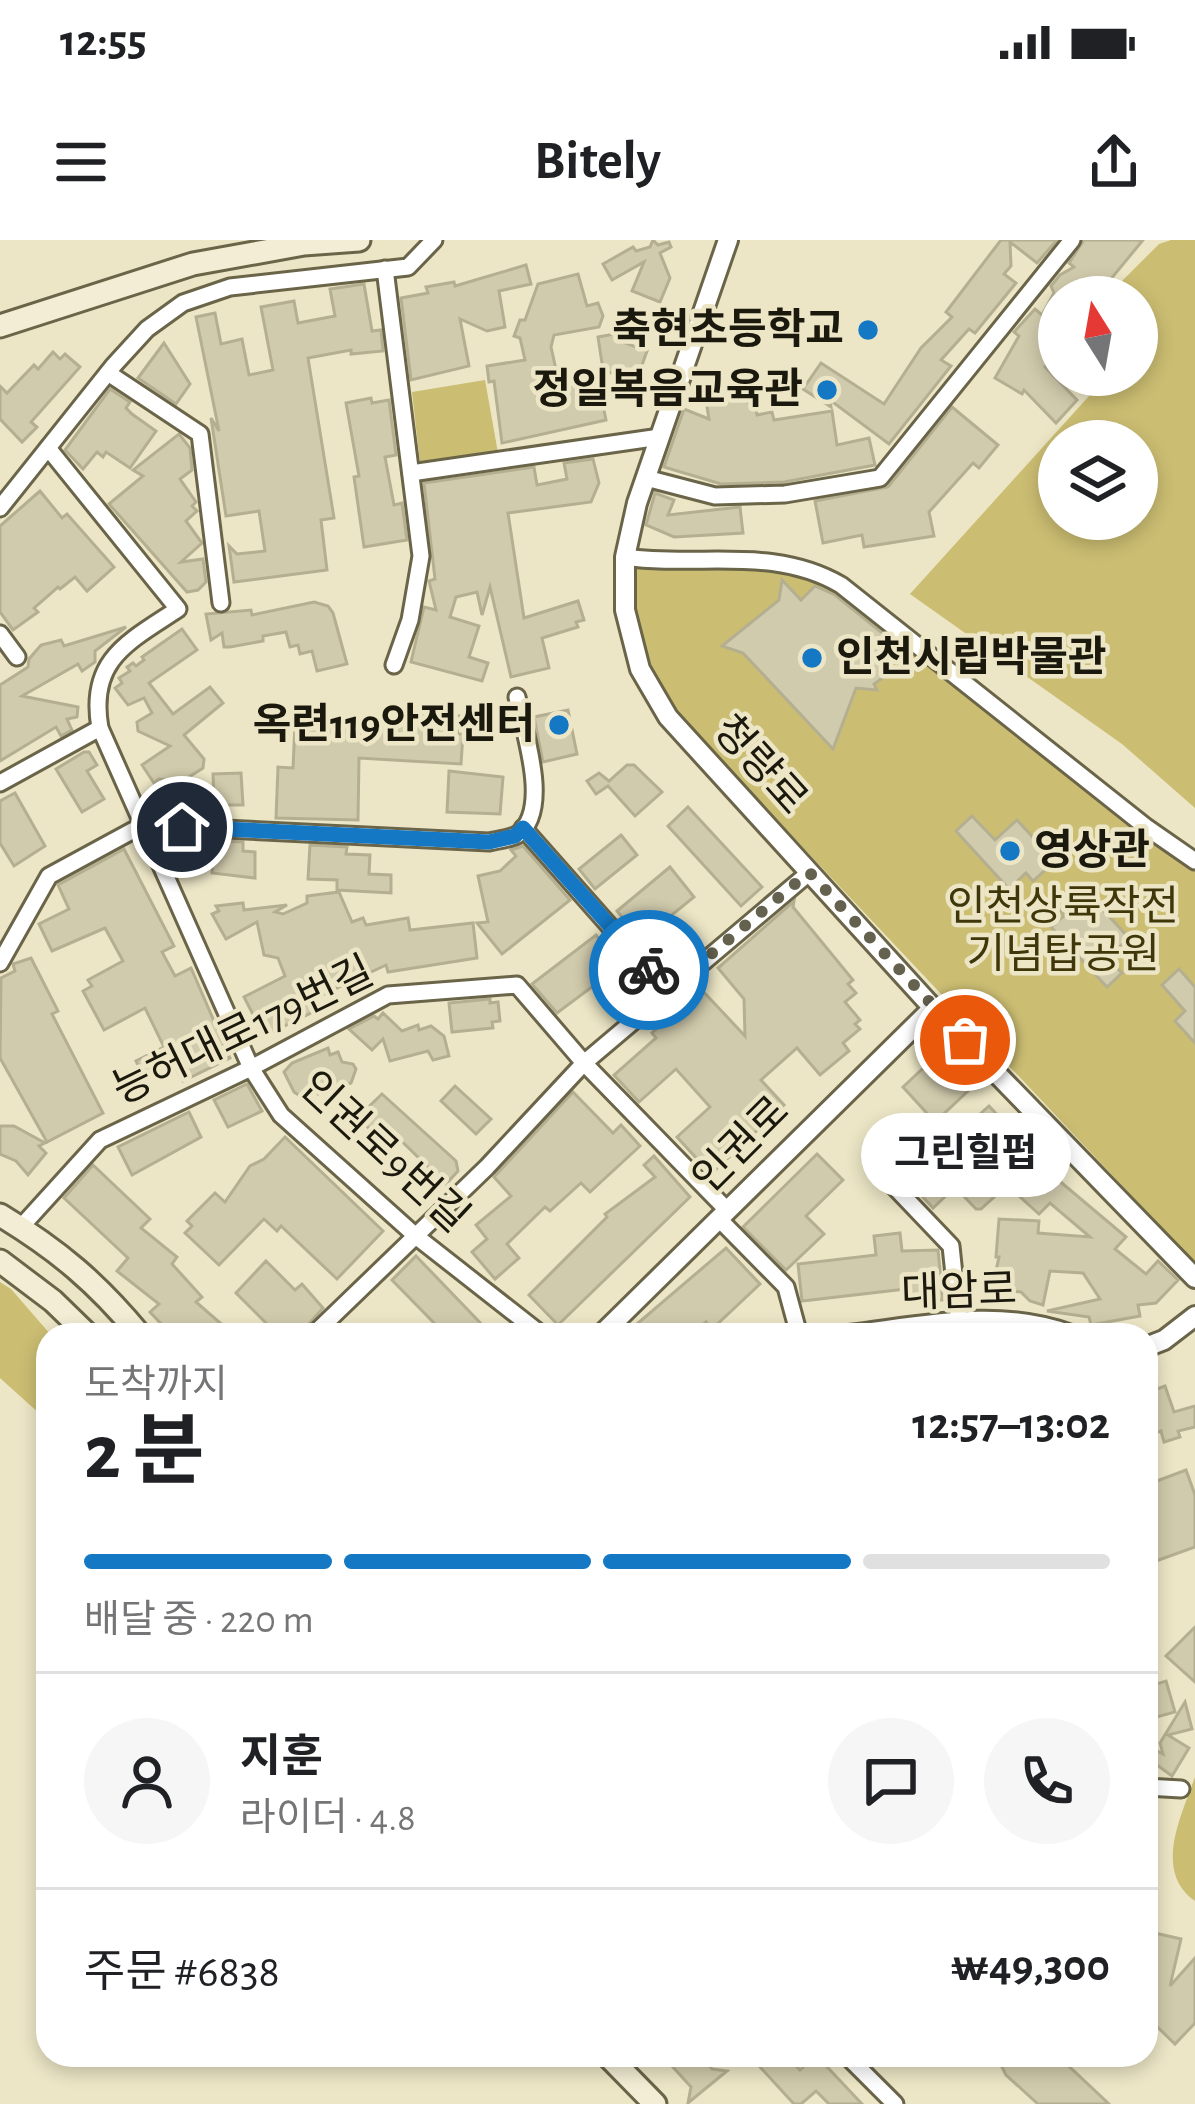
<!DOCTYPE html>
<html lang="ko">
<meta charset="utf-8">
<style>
body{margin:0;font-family:"Alegreya Sans","Noto Sans KR",sans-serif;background:#f6f6f6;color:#202124;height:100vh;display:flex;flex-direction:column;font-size:45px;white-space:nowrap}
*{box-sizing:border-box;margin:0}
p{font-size:39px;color:#757577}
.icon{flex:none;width:66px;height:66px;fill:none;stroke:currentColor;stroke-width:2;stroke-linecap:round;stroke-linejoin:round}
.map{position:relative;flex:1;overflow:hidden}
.side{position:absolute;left:36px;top:1083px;width:1122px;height:744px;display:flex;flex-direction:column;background:#fff;border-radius:36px;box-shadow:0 6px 18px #0003}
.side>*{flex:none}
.needle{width:78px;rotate:349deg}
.controls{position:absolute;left:1038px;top:36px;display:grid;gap:24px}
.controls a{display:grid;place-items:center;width:120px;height:120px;border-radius:50%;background:#fff;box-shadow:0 6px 18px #0003;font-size:60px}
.pin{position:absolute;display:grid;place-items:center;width:102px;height:102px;color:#fff;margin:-51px;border:6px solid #fff;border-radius:50%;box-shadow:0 3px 12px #0007}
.courier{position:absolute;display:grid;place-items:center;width:120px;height:120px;margin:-60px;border:9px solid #1578c4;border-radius:50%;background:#fff;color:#222;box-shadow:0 3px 15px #0007}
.bubble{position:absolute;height:84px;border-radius:42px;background:#fff;box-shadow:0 6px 18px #0003;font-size:39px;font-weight:700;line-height:84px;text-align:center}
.overview em{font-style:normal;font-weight:700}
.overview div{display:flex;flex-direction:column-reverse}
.overview{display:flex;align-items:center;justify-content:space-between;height:204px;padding:0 48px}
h1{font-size:78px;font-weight:700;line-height:90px}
.bar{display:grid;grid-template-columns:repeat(4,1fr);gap:18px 12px;align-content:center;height:144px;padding:0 48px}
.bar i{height:15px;border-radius:9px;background:#e0e0e0}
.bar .on{background:#1578c4}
.bar p{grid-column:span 4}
.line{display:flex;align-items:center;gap:30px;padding:0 48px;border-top:3px solid #e0e0e0}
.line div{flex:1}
.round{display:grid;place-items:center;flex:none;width:126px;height:126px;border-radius:63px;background:#f6f6f6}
.status{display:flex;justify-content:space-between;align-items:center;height:84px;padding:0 60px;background:#fff;direction:ltr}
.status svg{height:33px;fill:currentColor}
header{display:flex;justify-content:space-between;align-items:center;height:156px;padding:0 48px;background:#fff;font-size:54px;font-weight:700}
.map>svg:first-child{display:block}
</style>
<div class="status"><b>12:55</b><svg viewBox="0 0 49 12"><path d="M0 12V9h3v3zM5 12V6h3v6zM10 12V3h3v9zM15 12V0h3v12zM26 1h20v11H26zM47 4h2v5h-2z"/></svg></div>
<header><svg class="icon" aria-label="menu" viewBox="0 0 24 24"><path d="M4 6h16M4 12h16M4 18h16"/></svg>Bitely<svg class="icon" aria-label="share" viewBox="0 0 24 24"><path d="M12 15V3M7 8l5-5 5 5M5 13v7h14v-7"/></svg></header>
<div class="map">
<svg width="1195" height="1864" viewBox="0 0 1195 1864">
<rect width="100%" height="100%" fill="#ece6c6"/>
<g fill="#cbbd72" fill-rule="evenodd">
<path d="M1171 0H1195V568L1122 504 910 354 1108 135H1137V103L1143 88 1137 84V57H1106L1159 4ZM1137 201V279H1059V201Z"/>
<polygon points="485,140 498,213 420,223 412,152"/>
<path d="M633 324 661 328 788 327 833 347 1195 625V1023L675 472C644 419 634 385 633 324Z"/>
<polygon points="0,1042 11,1049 51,1095 45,1270 41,1175 0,1138"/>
<path d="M1195 1537V1661C1153 1631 1181 1577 1195 1537Z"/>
</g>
<g fill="#d1cbad" stroke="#b5af91" stroke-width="3">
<polygon points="653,0 658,5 669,2 671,7 660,13 670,38 660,62 632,51 644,22 612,40 603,24 633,7 636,11 650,7"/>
<polygon points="1001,0 1057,0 1037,23 1010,2 1011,26 1004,34 1016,43 975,93 969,89 941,120 951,126 889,204 830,160 831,167 803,149 821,123 884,164 921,108 952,77 946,72"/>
<polygon points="1084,0 1143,0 1096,57 1059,57 1059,111 1045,127 1077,160 1056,183 1024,150 1022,154 995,138 1019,96 1014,92 1035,69 1042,75 1054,53 1051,46 1060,35 1074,27 1069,23"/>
<polygon points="526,25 531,44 499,51 505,87 487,91 460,79 469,126 411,140 401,58 428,53 426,47 454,42 455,46"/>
<polygon points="578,34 587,66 598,63 603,76 599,87 554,95 551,107 559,143 597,136 606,180 502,203 494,141 489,142 487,126 525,120 520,98 514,96 520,80 525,80 538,44"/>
<polygon points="364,44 372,91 381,90 383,111 351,114 351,110 308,118 334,278 321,280 327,330 234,342 229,306 237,314 265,311 259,271 226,276 211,178 219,191 196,77 215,73 221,104 242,99 249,135 273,130 261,67 294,61 298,83 335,76 330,49"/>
<polygon points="620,93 628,96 625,103 647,111 636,142 603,130 598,97"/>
<polygon points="164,103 190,144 176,164 138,138"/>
<polygon points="53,112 60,119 65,114 80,127 31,182 37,187 22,202 0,179 0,146 7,153 34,125 38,129"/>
<polygon points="723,145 724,152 731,151 732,156 755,165 757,175 772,172 774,180 832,171 837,205 869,198 875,225 784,242 721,244 664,227 684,169 709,179 704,148"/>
<polygon points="110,149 130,162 126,168 132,174 156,191 130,228 106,212 103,217 97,212 83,229 65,210"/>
<polygon points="371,158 372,163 389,160 396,215 385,217 394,265 402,263 407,300 364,307 354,237 359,236 346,163"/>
<polygon points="952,167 998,205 979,228 973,223 929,272 934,296 864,307 862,295 823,303 815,261 888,247"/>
<polygon points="179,194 190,208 192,230 180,239 196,262 192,266 197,271 186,281 202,303 181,322 203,319 206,342 198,350 187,352 109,264 143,236 133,230"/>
<polygon points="593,219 599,243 591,262 508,273 524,378 578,361 584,380 576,382 578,387 542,398 549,428 511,437 490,347 482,375 477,352 456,357 450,377 479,386 469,417 488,423 482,441 411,422 424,367 436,370 429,341 435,339 424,243 534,227 537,245 567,239 564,223"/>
<polygon points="40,251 62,278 67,274 114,327 87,351 75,337 60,349 58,347 34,368 38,372 13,390 0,372 0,286"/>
<polygon points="655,253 674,260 668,275 740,267 743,293 674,297 646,285"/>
<polygon points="782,340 801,360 815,346 835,355 896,404 882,419 891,432 874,444 877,450 856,448 833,509 743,413 722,406 779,360"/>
<polygon points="314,362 328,366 333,373 347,424 317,431 312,411 300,414 298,405 290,407 286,392 263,396 263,401 230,407 224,407 222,393 211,400 206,374 251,370 252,375"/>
<polygon points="126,387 95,411 95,422 82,431 78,424 22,456 78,467 77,477 67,479 72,490 61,496 56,487 0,521 0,445 28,427 29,419 41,405 61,400 64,406"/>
<polygon points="182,389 197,410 149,443 173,474 210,447 223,463 184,495 204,519 203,528 181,542 159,539 154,543 142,525 170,506 138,491 137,482 152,473 144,458 128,465 115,448 122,443 119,438 130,431 127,427 133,423 136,426 144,420 142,417"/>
<polygon points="568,470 577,514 543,522 534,477"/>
<polygon points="419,473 459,476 457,494 463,494 461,524 359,518 358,580 276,578 278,527 293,528 295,485 304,485 305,479 367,482 367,477 418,484"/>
<polygon points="84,512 89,512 97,525 87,531 104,559 82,572 56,529"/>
<polygon points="627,525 634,525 662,552 635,576 608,546 596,554 587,541 599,533 609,541"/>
<polygon points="449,531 503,537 500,574 447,572"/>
<polygon points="241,533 243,565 214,565 213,534"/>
<polygon points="15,553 45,606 14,626 0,603 0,561"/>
<polygon points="688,567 762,647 741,666 668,586"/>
<polygon points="972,576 995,600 1017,580 1055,621 1033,641 1026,633 1009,649 956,591"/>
<polygon points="621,595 637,615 595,649 579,629"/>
<polygon points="178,599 243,602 243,611 255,612 255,638 212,633 213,622 188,620 188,616 177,615"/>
<polygon points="310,605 347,607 346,614 370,615 369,634 391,635 391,653 337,650 337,640 308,639"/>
<polygon points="523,606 570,660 502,714 477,683 488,682 478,636 500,631 516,616 511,610"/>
<polygon points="124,609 174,706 162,712 175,736 191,728 230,818 183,841 171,819 142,833 136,821 164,807 145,768 104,790 83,751 92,746 88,740 123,721 105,688 52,711 39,684 69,669 58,645"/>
<polygon points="670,627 694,657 641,700 617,671"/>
<polygon points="1078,643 1129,698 1107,718 1122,733 1107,747 1051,687 1065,675 1055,665"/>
<polygon points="339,652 352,682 363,678 366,685 408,678 410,690 473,683 477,718 388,732 386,725 316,758 311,754 317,770 264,796 244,757 285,736 278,718 264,715 257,682 226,699 212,674 219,671 216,666 243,663 244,670 287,665 275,672 283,674 307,663 307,656"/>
<polygon points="794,661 793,667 853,740 848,744 856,753 845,762 860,780 855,784 860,789 843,803 849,811 820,835 797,808 761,840 784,865 711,934 677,897 710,867 676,829 639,862 614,835 656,798 652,793 700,748 745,796 744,759 718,728"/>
<polygon points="596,695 620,726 557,773 532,744"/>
<polygon points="31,718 58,771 52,774 103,873 47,902 0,818 1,738 15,731 13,724"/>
<polygon points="1179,729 1195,747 1195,803 1175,781 1185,771 1162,745"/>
<polygon points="490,759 490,763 498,762 500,781 492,782 493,788 452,792 449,763"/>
<polygon points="383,773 402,791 418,785 419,790 431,786 444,796 449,816 433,820 428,811 390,821 383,799 372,810 349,789 374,776 378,779"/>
<polygon points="328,808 330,815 338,812 342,822 353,824 356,829 351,843 318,854 316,849 300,856 294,852 284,832 292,823"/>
<polygon points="935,817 968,851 935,882 903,847"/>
<polygon points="247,844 262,871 228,887 214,860"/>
<polygon points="455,846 491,879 476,894 441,861"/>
<polygon points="573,852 613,893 621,885 640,906 590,952 581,943 550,971 545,967 507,1004 519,1018 495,1039 472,1012 487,999 476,985 511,956 494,937"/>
<polygon points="382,854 456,921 458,931 446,944 392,892 382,902 358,877"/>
<polygon points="989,866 1018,897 984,928 1004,948 981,969 976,969 955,947 933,968 910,943 950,905 981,900 968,885"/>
<polygon points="189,872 201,897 132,935 118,907"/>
<polygon points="0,886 14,886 45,903 39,906 46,913 28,935 16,921 0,914"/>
<polygon points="285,897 383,991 337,1039 281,986 277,991 264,979 219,1025 185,993 192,986 187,981 215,953 225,962 250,926 264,919"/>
<polygon points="817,914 843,940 806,976 824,994 786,1030 743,987"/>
<polygon points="654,916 690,957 558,1085 529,1055 607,977 605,974 655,937 644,925"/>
<polygon points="93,925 150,979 141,988 177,1017 172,1024 202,1057 196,1062 234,1095 181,1095 172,1085 167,1090 150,1072 159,1064 117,1031 128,1018 64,958"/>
<polygon points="1044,928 1126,997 1115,1009 1146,1034 1158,1021 1178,1040 1156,1063 1138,1065 1140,1076 1091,1085 1089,1077 1047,1071 1100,1059 1083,1033 1050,1031 1043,1065 1030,1061 1021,1052 992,1049 999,1017 996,1017 999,979 1039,981 1038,993 1090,997 1050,963 1039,974 1018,955"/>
<polygon points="900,993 902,1011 938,1010 943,1060 907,1063 906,1049 802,1061 798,1024 876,1015 874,996"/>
<polygon points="726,1008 760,1044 712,1089 706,1082 692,1095 624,1095"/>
<polygon points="416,1016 492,1095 421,1095 434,1083 392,1040"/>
<polygon points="266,1021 295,1050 302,1044 323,1068 299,1095 278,1095 236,1053"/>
<polygon points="1165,1146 1174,1172 1195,1166 1195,1187 1178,1191 1180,1197 1164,1202 1161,1191 1146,1196 1146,1153"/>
<polygon points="1186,1230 1195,1255 1195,1307 1156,1321 1146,1293 1146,1245"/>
<polygon points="1195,1387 1195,1442 1166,1416"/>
<polygon points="1166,1441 1175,1472 1153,1478 1149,1463 1146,1464 1146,1447"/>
<polygon points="1185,1462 1192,1489 1168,1495 1189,1508 1172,1536 1157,1525 1151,1535 1146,1535 1146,1505 1163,1514 1160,1503"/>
<polygon points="1146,1691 1181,1699 1170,1746 1195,1718 1195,1783 1175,1804 1146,1776"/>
<polygon points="662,1815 701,1815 712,1829 727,1831 688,1863 691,1847"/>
<polygon points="749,1815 786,1815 800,1830 816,1815 862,1864 829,1864 816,1851 801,1864 794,1864"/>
<polygon points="996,1815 1057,1815 1109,1864 1038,1864 1006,1835"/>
</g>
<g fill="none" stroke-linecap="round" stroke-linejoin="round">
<g stroke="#6a6449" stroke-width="21">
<g id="minor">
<polyline points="385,29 421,316 410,380 394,425"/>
<polyline points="108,133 200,194 221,363"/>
<path d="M48 208 178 369C128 402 88 420 100 488L251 828 281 875 417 997 542 1095"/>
<polyline points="411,233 660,197"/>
<polyline points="646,238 715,256 785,254 880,238 1072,0"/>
<polyline points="0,268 114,125 147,89 183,63 230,47 408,27 434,0"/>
<path d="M625 317C700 328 772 305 841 345L1146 587 1195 621"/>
<polyline points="0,394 17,417"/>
<polyline points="0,543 100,488"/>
<polyline points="523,588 667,751"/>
<path d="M0 723 49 636 143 585 489 602C497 600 509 599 517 595 552 571 524 492 517 457"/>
<polyline points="888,940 951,1006 959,1082"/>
<polyline points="718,978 786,1047 799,1095"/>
<polyline points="21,987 100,900 251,828 388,755 517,745 584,823 726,969"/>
<polyline points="313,1095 487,927 584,823 810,632"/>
<polyline points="1146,1547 1181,1549"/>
<polyline points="846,1815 895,1864"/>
</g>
</g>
<g stroke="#6a6449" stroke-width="24">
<g id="tertiary">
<polyline points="728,0 637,263 625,317 625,370 640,429 668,477 933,768 1195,1038"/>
<polyline points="601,1095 933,768"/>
<path d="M849 1095C923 1086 999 1068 1071 1095"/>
<polyline points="1146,1107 1164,1100 1195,1076"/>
</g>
</g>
<g stroke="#6a6449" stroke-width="27">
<g id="secondary">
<polyline points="0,86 193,24 304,4 359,0"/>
<path d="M0 975C58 1010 97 1043 140 1095"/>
<polyline points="0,1021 53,1061 88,1095"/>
<polyline points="607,1815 655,1864"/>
</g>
</g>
<use href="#minor" stroke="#fff" stroke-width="15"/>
<use href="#tertiary" stroke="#fff" stroke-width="18"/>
<use href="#secondary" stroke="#f2edd4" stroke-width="21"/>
</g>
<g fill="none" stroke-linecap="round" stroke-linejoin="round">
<polyline stroke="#64614e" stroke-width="12" stroke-dasharray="0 21.6" points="649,730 667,751 809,632 965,800"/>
<polyline stroke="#1578c4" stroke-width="15" points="182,587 489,602 515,596 523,588 649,730"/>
</g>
<g fill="#1578c4" stroke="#ece6c6" stroke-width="4.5">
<circle cx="868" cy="90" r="12"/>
<circle cx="827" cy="150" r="12"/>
<circle cx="812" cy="418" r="12"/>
<circle cx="559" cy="485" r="12"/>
<circle cx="1010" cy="611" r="12"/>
</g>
<g text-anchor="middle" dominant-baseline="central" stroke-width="9" stroke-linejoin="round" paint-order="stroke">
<g font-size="42" font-weight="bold" fill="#1b190d" stroke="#ece6c6" text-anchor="end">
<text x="844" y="90">축현초등학교</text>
<text x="803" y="150">정일복음교육관</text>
<text x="836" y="418" text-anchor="start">인천시립박물관</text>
<text x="535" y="485">옥련119안전센터</text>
<text x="1034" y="611" text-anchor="start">영상관</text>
</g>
<g font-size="42" fill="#1b190d" stroke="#ece6c6">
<text transform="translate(760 525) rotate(48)">청량로</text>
<text transform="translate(243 791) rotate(-26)">능허대로179번길</text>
<text transform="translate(741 905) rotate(-45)">인권로</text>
<text transform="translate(384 912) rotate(43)">인권로9번길</text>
<text transform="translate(959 1052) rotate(-2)">대암로</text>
</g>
<g font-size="42" fill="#3f3609" stroke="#ece6c6">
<text x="1063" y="667">인천상륙작전<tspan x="1063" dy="48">기념탑공원</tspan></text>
</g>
</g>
</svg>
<div class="controls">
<a><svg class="needle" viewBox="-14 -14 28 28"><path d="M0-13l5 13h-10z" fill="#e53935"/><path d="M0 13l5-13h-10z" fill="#757577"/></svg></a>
<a><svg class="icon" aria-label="layers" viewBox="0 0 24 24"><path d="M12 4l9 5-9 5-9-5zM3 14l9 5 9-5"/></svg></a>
</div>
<div class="pin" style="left:965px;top:800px;background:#ea580c"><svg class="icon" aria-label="bag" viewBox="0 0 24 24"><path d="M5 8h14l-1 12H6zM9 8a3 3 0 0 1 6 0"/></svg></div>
<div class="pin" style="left:182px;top:587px;background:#1f2937"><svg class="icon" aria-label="home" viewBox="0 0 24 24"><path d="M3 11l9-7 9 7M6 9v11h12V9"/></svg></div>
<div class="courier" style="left:649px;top:730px"><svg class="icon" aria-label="bike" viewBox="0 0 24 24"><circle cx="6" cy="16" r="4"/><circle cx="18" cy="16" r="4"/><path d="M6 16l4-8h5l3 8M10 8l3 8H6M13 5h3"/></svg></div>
<div class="bubble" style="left:861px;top:873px;width:210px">그린힐펍</div>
<section class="side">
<div class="overview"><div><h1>2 분</h1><p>도착까지</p></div><em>12:57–13:02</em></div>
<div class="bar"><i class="on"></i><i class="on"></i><i class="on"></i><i></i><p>배달 중 · 220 m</p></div>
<div class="line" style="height:216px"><a class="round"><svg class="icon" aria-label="person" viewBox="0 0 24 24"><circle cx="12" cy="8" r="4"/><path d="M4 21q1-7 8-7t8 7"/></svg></a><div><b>지훈</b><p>라이더 · 4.8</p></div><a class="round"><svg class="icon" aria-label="chat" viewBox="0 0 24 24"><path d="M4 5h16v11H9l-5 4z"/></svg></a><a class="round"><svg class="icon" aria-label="phone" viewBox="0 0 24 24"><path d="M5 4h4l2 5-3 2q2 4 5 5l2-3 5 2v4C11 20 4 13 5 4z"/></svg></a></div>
<div class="line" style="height:156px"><div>주문 #6838</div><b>₩49,300</b></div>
</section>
</div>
